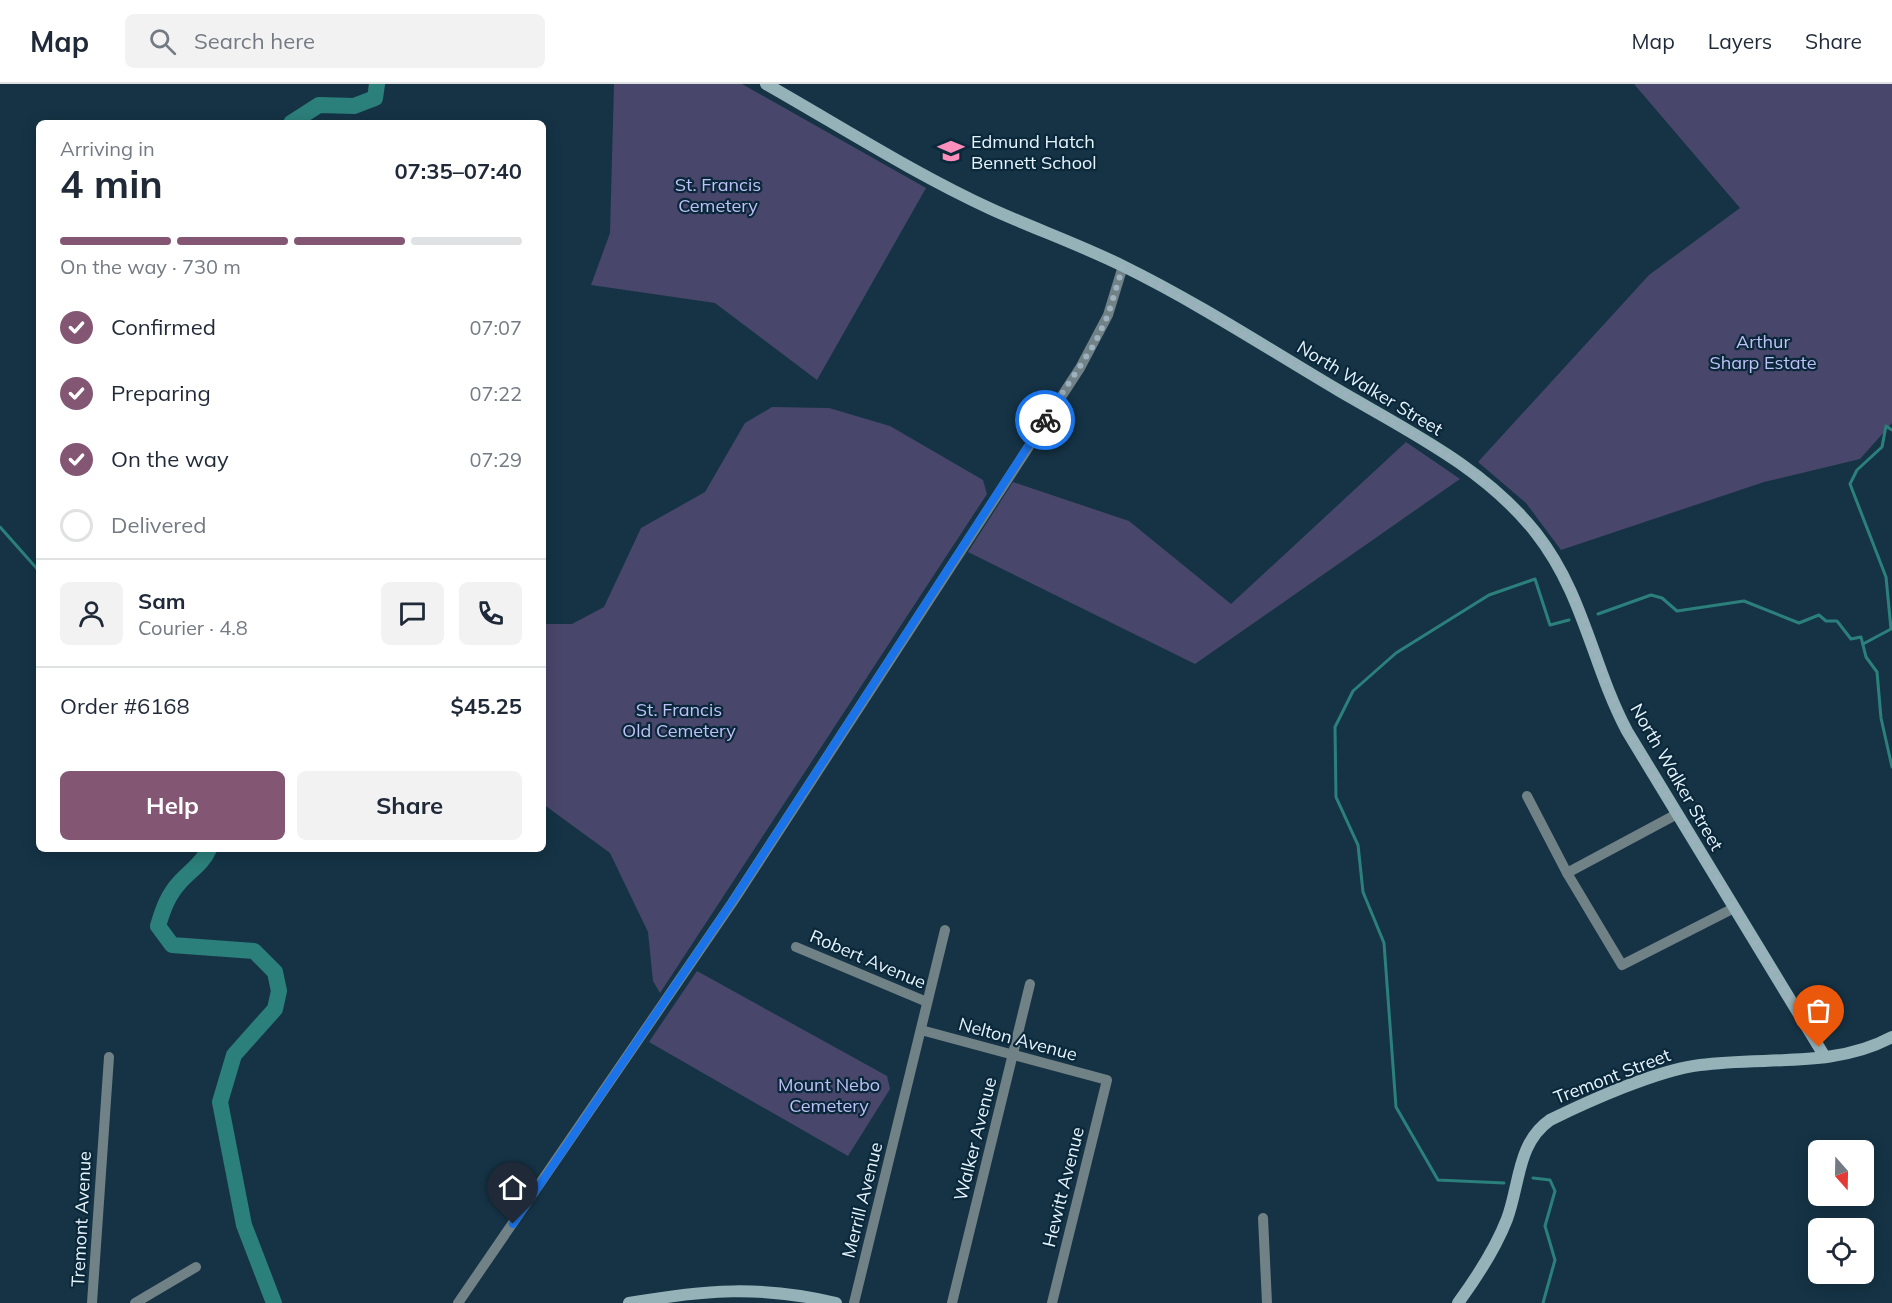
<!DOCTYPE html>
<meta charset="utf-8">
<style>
body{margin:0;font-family:Mulish,sans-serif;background:#f2f2f3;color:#1f2937;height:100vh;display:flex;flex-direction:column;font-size:22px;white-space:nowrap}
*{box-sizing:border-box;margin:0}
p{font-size:20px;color:#747a83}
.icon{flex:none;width:33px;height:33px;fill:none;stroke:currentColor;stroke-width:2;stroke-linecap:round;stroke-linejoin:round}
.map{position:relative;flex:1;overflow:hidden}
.sheet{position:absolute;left:36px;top:36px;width:510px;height:732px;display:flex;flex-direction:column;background:#fff;border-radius:9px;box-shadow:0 3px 15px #0003}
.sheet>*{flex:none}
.needle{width:39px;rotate:160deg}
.fabs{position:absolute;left:1808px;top:1056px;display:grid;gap:12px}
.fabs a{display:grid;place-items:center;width:66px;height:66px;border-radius:9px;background:#fff;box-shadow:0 3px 15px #0003;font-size:30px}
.pin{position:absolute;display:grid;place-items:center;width:51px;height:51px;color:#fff;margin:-62px -26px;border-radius:50% 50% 50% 0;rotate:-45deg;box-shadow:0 0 6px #0007}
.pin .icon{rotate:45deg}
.courier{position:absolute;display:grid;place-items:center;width:60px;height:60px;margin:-30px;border:4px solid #1a73e8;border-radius:50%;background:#fff;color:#222;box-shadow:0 2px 8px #0007}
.summary em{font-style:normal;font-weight:700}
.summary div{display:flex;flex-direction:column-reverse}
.summary{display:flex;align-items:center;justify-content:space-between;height:102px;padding:0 24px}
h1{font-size:39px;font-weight:700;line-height:45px}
.bar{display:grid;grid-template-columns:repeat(4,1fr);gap:9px 6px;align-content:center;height:72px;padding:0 24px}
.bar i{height:8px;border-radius:4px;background:#e0e1e3}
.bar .current{background:#835673}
.bar p{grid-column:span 4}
.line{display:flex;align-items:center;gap:15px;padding:0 24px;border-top:2px solid #e0e1e3}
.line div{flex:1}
.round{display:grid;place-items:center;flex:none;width:63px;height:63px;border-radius:9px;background:#f2f2f3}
ol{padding:0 24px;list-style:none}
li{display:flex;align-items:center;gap:18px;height:66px}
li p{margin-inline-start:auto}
li .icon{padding:6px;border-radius:50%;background:#835673;color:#fff;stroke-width:4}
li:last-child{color:#747a83}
li i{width:33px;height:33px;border:3px solid #e0e1e3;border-radius:50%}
.button{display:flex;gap:12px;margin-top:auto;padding:12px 24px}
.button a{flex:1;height:69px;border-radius:9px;background:#835673;color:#fff;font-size:24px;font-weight:700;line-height:69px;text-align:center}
.button a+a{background:#f2f2f3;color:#1f2937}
header{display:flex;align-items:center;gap:36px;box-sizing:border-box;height:84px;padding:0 30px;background:#fff;border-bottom:2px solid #e0e1e3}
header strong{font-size:28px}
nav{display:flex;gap:33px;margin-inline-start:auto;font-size:21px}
.search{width:420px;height:54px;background:#f2f2f3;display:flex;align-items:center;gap:15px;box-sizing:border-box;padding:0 21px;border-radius:9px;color:#747a83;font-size:22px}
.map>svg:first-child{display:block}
</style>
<header>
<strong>Map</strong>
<div class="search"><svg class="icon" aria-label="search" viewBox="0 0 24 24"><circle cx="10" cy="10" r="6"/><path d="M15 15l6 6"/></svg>Search here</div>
<nav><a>Map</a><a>Layers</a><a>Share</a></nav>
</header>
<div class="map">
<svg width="1892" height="1219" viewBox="0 0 1892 1219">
<rect width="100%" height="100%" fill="#153345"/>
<g fill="#48476b">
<polygon points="614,0 742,0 926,104 817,296 715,219 591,201 610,149"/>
<polygon points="1634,0 1892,0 1892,339 1860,375 1764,398 1561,466 1526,419 1478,378 1649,191 1740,124"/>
<polygon points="772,323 829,324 890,342 983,396 987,410 660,909 653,897 648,848 610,769 543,720 543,540 572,540 604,523 641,444 705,408 745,339"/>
<polygon points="1406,358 1460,395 1195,580 968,468 1013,398 1129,437 1231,520"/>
<polygon points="697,887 887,992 890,1005 848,1072 649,958"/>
</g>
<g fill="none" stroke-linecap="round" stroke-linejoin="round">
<g stroke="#2c807c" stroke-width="3">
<polyline points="0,443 39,487"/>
<polyline points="1598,530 1651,511 1662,514 1677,527 1744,517 1799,539 1819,531 1826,537 1837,537 1851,555 1861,553 1866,573 1877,588 1881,634 1892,683"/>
<polyline points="1863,560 1891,545 1886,493 1850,400 1857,386 1882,363 1886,342 1892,346"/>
<polyline points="1533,1094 1550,1096 1555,1107 1545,1142 1555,1176 1543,1219"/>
<polyline points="1504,1099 1438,1096 1396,1023 1384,859 1363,808 1358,761 1336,713 1335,643 1353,607 1396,569 1489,511 1535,495 1550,541 1569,536"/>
</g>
<g stroke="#2c807c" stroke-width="16">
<polyline points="291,39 319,21 354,22 375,14 377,0"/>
<path d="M209 765C203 779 190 787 180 798 168 811 163 825 158 842L172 861 254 867 275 888 279 907 275 925 234 971 220 1018 244 1141 274 1219"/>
</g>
<g stroke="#718287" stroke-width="10">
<polyline points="1527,712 1567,789"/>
<polyline points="1677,730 1567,789 1622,881 1734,824"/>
<polyline points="796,863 927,918"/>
<polyline points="921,946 1107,996 1052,1219"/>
<polyline points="1263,1134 1267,1219"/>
<polyline points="92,1219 109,973"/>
<polyline points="135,1219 196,1183"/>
<polyline points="458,1219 732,819 1080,284 1108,231 1123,182"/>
<polyline points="854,1219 945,846"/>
<polyline points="952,1219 1030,900"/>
</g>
<g stroke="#95b2b9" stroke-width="12">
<path d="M766 0C840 42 913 89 991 125 1035 145 1081 161 1125 183 1198 219 1267 264 1338 306 1408 347 1485 384 1536 449 1584 510 1592 581 1627 647L1825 973"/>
<path d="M629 1219C703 1206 762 1201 836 1219"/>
<path d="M1458 1219C1477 1193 1495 1166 1507 1135 1520 1100 1517 1059 1550 1036 1589 1017 1658 986 1700 981 1764 972 1833 985 1892 953"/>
</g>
</g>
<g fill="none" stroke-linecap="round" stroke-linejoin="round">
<path stroke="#9db0bd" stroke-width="6" stroke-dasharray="0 10.8" d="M1045 336 1095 259 1108 231 1123 182C1194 220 1262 261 1331 302 1413 351 1502 393 1555 476 1589 529 1598 592 1627 647L1819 963"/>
<polyline stroke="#1a73e8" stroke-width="8" points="513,1140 734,815 1045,336"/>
</g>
<defs>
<g id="school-bare" transform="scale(2.07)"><path d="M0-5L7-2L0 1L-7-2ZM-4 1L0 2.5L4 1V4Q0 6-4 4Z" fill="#fe8ebc" stroke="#0a283a" stroke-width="2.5" paint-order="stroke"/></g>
</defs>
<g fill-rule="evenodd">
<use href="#school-bare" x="951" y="67"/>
</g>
<g text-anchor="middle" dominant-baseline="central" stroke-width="4.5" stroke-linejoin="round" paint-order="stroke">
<g font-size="18" fill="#e6f4fe" stroke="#0a283a" text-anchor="start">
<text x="971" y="57">Edmund Hatch<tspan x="971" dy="21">Bennett School</tspan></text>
</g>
<g font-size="18" fill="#c0c1f8" stroke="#0a283a">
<text x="718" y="100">St. Francis<tspan x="718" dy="21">Cemetery</tspan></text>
<text x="1763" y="257">Arthur<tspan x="1763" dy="21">Sharp Estate</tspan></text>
<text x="679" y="625">St. Francis<tspan x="679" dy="21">Old Cemetery</tspan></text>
<text x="829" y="1000">Mount Nebo<tspan x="829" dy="21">Cemetery</tspan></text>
</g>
<g font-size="18" fill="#e6f4fe" stroke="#0a283a">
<text transform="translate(1370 304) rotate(31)">North Walker Street</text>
<text transform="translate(1677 693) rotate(60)">North Walker Street</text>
<text transform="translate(868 875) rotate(23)">Robert Avenue</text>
<text transform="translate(1018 955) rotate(15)">Nelton Avenue</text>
<text transform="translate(1612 992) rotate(-21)">Tremont Street</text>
<text transform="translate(975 1055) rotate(-76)">Walker Avenue</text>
<text transform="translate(1063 1103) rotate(-76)">Hewitt Avenue</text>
<text transform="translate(862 1116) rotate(-76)">Merrill Avenue</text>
<text transform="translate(81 1135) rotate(-87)">Tremont Avenue</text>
</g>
</g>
</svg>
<div class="fabs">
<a><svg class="needle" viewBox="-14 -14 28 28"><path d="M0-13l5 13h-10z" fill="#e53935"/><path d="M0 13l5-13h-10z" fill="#747a83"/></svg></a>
<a><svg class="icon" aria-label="locate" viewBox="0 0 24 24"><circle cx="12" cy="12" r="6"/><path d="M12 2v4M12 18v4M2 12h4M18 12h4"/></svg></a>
</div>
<div class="pin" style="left:1819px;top:963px;background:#ea580c"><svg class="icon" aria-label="bag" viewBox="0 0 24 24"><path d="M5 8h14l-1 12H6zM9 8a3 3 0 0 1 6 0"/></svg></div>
<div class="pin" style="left:513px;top:1140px;background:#1f2937"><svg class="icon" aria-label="home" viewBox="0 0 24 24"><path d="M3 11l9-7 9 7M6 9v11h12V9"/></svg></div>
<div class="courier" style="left:1045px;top:336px"><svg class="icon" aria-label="bike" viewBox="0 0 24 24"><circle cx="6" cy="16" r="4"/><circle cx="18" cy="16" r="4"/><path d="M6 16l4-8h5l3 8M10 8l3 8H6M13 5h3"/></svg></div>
<section class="sheet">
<div class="summary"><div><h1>4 min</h1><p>Arriving in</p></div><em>07:35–07:40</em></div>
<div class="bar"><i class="current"></i><i class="current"></i><i class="current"></i><i></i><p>On the way · 730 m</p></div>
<ol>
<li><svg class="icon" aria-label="check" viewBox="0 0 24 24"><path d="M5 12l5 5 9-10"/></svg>Confirmed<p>07:07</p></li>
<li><svg class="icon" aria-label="check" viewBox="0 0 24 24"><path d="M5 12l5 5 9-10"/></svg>Preparing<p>07:22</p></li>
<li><svg class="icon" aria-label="check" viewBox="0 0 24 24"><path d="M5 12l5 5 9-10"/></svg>On the way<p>07:29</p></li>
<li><i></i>Delivered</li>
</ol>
<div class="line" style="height:108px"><a class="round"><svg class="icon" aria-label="person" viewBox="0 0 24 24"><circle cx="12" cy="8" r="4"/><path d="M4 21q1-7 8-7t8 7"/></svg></a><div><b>Sam</b><p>Courier · 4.8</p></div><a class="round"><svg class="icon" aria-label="chat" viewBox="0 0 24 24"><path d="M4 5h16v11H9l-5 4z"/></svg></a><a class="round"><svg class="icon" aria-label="phone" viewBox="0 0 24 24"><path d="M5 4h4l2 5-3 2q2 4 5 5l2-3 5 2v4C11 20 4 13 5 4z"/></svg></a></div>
<div class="line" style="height:78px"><div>Order #6168</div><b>$45.25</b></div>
<div class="button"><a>Help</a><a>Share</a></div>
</section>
</div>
